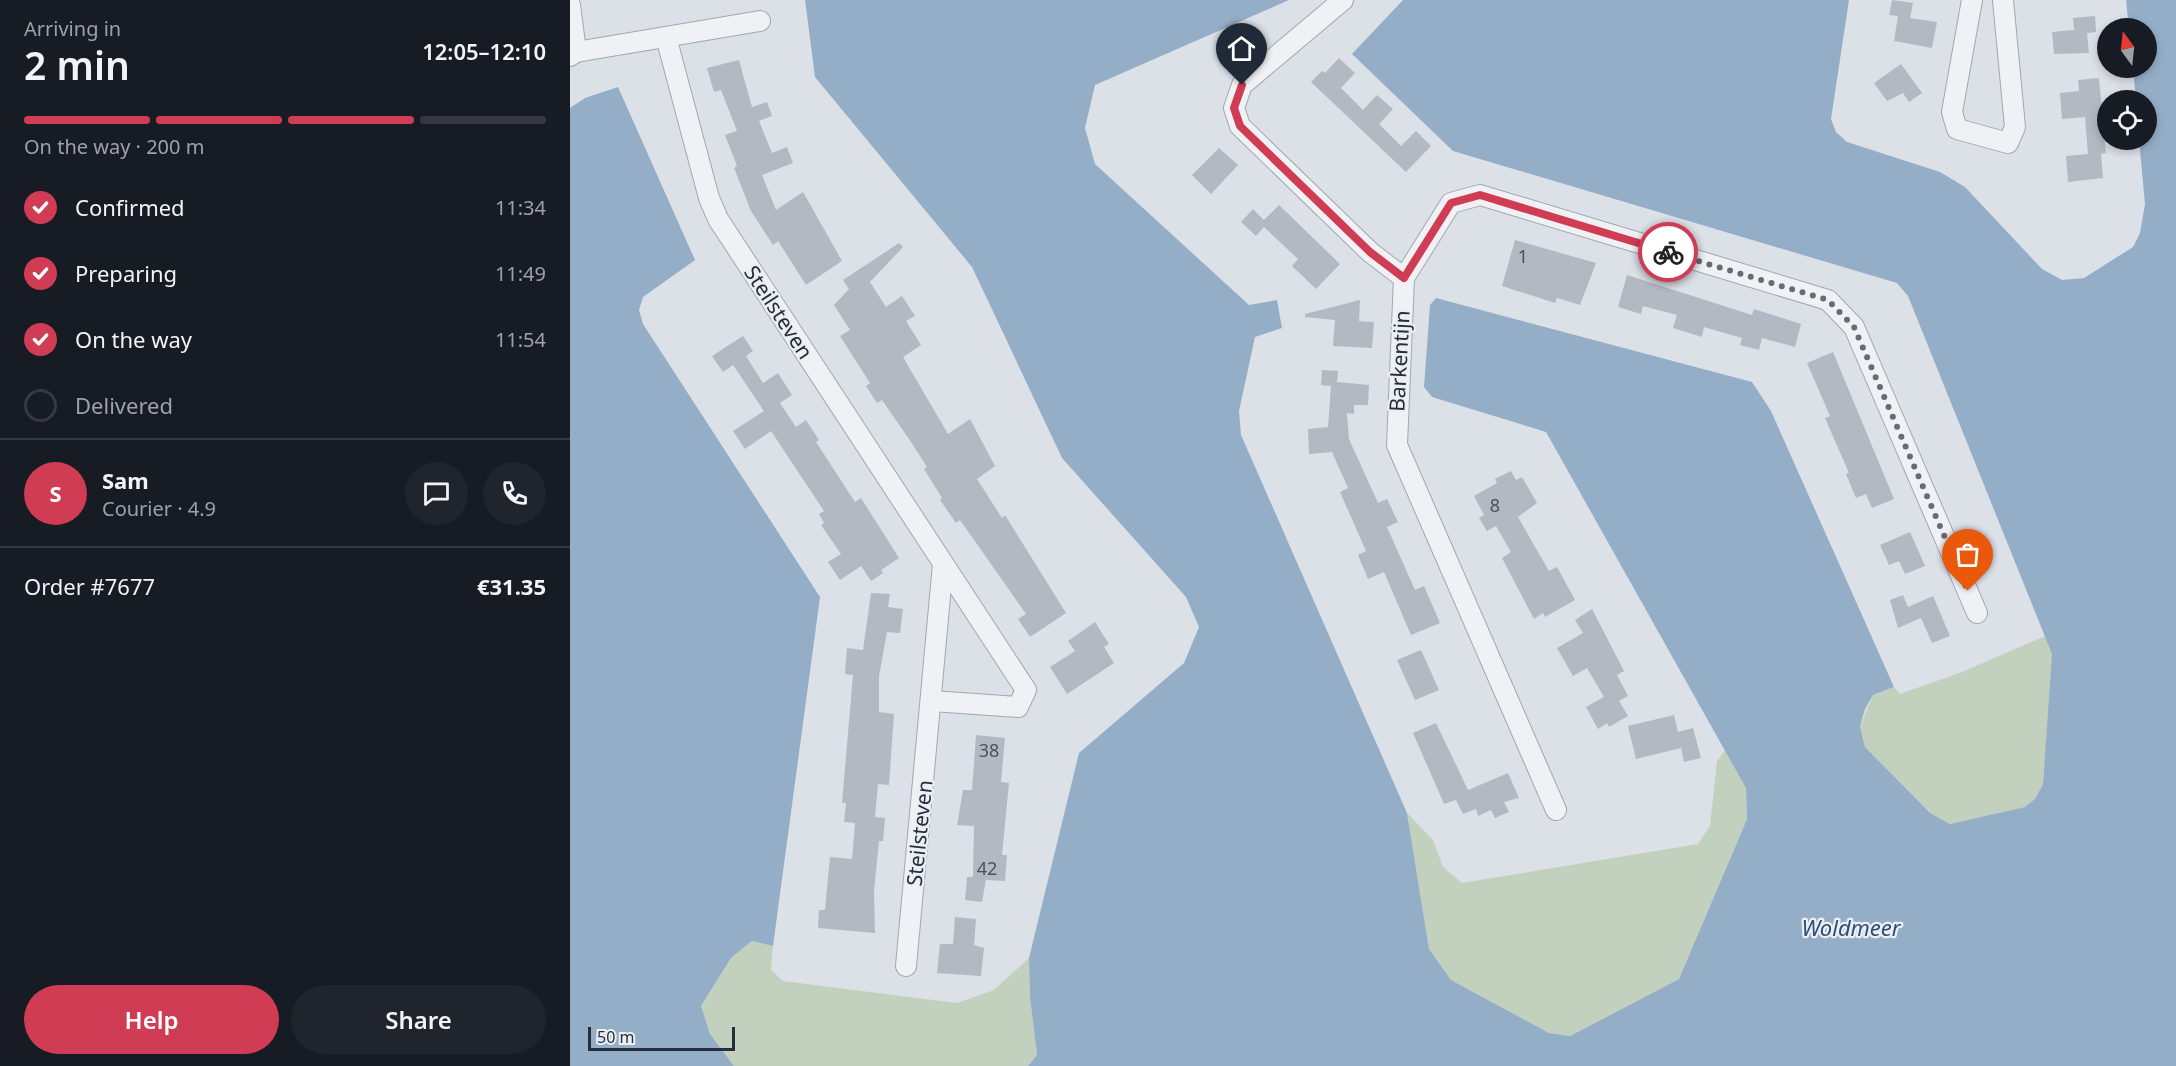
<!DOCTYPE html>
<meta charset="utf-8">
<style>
body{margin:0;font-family:"Noto Sans",sans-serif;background:#20242c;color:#f1f3f6;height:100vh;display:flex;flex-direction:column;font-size:22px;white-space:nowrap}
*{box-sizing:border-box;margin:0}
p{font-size:20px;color:#9ea1a6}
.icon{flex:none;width:33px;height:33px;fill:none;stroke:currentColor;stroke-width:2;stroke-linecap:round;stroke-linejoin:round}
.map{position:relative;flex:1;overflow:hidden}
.details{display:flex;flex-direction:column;background:#171b24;width:570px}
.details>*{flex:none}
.needle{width:39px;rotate:345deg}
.tools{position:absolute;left:1527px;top:18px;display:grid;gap:12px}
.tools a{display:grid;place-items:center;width:60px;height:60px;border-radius:50%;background:#171b24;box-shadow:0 3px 9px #0003;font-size:30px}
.scale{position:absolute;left:18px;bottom:15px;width:147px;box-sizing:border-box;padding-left:6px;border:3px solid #252e3d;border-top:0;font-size:16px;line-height:21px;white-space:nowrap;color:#252e3d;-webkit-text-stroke:4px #ebeff4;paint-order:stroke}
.pin{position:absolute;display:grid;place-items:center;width:51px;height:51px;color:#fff;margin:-62px -26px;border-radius:50% 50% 50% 0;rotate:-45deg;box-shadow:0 0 6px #0007}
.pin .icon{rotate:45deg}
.courier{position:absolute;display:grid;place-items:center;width:60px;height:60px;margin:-30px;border:4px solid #d03c53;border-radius:50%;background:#fff;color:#222;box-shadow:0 2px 8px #0007}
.headline em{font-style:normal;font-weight:600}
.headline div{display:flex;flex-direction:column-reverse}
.headline{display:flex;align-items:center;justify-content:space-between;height:102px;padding:0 24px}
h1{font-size:39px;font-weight:600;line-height:45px}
.bar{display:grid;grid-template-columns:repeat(4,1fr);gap:9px 6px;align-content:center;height:72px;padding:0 24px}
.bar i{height:8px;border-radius:4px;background:#363941}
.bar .on{background:#d03c53}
.bar p{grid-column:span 4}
.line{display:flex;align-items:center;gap:15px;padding:0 24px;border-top:2px solid #363941}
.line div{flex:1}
.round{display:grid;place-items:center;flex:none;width:63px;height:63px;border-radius:32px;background:#20242c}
ol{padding:0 24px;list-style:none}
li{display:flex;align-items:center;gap:18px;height:66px}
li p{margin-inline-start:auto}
li .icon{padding:6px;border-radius:50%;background:#d03c53;color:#fff;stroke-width:4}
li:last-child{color:#9ea1a6}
li i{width:33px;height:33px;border:3px solid #363941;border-radius:50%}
.button{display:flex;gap:12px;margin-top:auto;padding:12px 24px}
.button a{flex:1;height:69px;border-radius:36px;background:#d03c53;color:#fff;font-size:24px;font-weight:600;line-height:69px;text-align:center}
.button a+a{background:#20242c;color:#f1f3f6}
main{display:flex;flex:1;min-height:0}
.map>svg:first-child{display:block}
</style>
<main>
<section class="details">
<div class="headline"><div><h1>2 min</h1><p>Arriving in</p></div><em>12:05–12:10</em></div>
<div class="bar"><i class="on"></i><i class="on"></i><i class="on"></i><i></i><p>On the way · 200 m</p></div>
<ol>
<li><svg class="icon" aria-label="check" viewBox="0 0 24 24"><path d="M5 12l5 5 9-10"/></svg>Confirmed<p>11:34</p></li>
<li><svg class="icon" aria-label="check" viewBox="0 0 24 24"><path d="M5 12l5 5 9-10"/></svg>Preparing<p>11:49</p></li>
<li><svg class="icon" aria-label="check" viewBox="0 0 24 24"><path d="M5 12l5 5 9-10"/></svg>On the way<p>11:54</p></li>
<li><i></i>Delivered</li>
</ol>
<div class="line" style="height:108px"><b class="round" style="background:#d03c53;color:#fff">S</b><div><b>Sam</b><p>Courier · 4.9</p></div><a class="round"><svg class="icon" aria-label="chat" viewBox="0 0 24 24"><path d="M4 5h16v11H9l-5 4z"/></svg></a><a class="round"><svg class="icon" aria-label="phone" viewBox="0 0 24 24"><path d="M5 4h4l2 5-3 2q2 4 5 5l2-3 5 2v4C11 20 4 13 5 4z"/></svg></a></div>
<div class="line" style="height:78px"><div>Order #7677</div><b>€31.35</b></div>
<div class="button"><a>Help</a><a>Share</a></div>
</section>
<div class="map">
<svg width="1606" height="1066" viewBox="0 0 1606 1066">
<rect width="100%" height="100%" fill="#dce0e7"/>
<g fill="#c2d1bd">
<polygon points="1475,636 1483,654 1473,784 1465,799 1456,807 1380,824 1360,814 1295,747 1290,726 1303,695 1324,687 1330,694 1392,672"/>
<polygon points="1156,749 1176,788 1177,819 1109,979 1000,1036 979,1033 881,980 859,949 837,813 863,840 873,867 892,883 1128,844 1140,826 1147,761"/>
<polygon points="182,941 203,946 201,970 213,981 387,1003 424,990 459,958 460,997 467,1055 458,1066 164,1066 140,1034 131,1006 161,958"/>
</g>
<g fill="#95aec8">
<polygon points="235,0 719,0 525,85 515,128 525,164 679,305 707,300 712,328 685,337 669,411 671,435 837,813 859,949 881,980 979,1033 1000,1036 1109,979 1177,819 1176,788 976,432 862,397 854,387 860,305 866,298 1182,382 1201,411 1324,687 1303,695 1295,709 1290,726 1295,747 1360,813 1380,824 1455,807 1465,799 1473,784 1482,654 1338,296 1327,283 883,151 782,54 833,0 1279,0 1261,119 1266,132 1277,142 1370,172 1395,187 1472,269 1492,280 1514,278 1563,247 1570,233 1575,204 1569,140 1576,140 1576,100 1566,100 1563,68 1576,68 1576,28 1559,28 1556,0 1606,0 1606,1066 458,1066 467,1055 460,997 459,958 509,753 614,663 629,627 616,597 492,458 402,267 245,77"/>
<polygon points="48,87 125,260 73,297 69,310 73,324 250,597 203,946 182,941 161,958 131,1006 140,1034 164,1066 0,1066 0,108 15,98"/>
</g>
<g fill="#b3b9c3">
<polygon points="1322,0 1343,3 1340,18 1367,22 1362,48 1324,41 1328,16 1319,15"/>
<polygon points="1525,16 1526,32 1517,33 1519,53 1484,54 1482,32 1504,30 1503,18"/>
<polygon points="769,58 785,73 771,88 793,110 807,95 823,109 809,124 831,146 846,131 861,146 836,172 741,82 752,71 755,73"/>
<polygon points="169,60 182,107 197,102 202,116 189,121 202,153 217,147 223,163 192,175 206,210 233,192 272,261 236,285 208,241 203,245 181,211 164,168 167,166 155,135 167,131 151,90 144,92 137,68"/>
<polygon points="1331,64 1352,93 1339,102 1333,93 1317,101 1304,83"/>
<polygon points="1529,78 1536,153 1531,154 1533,178 1498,182 1496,156 1518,154 1515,117 1492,119 1490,93 1509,91 1508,80"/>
<polygon points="649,148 668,165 641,194 622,175"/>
<polygon points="709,205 770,264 746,289 722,266 728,259 694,227 686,236 671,222 683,209 694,220"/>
<polygon points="945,240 1026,263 1010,305 987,298 985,303 932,286"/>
<polygon points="329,243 333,247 300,282 316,307 332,296 345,316 336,321 351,345 333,357 378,434 400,419 425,466 407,479 432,518 435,515 496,613 460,637 448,619 456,614 390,520 386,523 370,500 372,498 354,469 357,467 341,442 312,400 307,403 296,386 300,383 270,336 280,330 264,305 279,289 273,280"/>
<polygon points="1057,275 1182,315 1184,309 1231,324 1225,347 1192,338 1189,350 1170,345 1172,338 1134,327 1132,337 1103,328 1107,315 1073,306 1071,314 1048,307"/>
<polygon points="790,300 789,321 804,322 802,348 763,346 765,320 735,317 735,314"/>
<polygon points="173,336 183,351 176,356 193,383 208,373 222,395 210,403 226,427 236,420 249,440 246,442 285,502 291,498 329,558 311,570 313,573 301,581 291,566 270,580 258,562 271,554 251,525 254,523 249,514 254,511 201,431 175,449 163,431 194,411 163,365 153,372 142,356"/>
<polygon points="1263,352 1324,499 1302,508 1296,494 1286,498 1276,474 1279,473 1255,418 1260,416 1237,363"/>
<polygon points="752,370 768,371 767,382 799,385 798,405 784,405 784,414 777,413 779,439 808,503 817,499 828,522 817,527 845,590 854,586 870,623 841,635 814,572 798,579 788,555 796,551 770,492 778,488 762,452 739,454 738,429 758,427 761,386 751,385"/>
<polygon points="941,471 946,480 952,477 967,503 948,517 979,571 987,567 1005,600 975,617 973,613 964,619 932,558 941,552 926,526 917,531 909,518 914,515 904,496 927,483 925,479"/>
<polygon points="1340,532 1355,566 1335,574 1329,561 1319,565 1310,545"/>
<polygon points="301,593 320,594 318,607 333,609 330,633 317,632 309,676 309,712 324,714 319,785 308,784 305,817 315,818 313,841 309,841 304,892 305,933 248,928 249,910 255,910 260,857 282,859 285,823 274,822 276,803 272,803 283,675 275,674 277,648 293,650"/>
<polygon points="1333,595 1338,607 1363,596 1380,636 1362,643 1351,618 1328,628 1320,600"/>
<polygon points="1022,609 1054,671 1047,675 1058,696 1049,701 1058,716 1039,727 1037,723 1028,729 1016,707 1034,697 1017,668 1003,676 987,648 1013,633 1005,620"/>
<polygon points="525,622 539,644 534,647 544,663 497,694 480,667 505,651 498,641"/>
<polygon points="851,650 869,690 845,700 827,660"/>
<polygon points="1104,715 1108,732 1123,728 1131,758 1114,762 1111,748 1066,759 1058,726"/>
<polygon points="866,723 898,790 938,773 949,798 934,802 939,812 925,818 921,810 908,816 906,809 893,814 886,800 874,804 843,733"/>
<polygon points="406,735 435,738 431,782 439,783 432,855 437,855 435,881 416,880 412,902 395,900 397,877 403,877 404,826 387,825 393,790 402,790"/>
<polygon points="385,917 406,919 404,945 414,948 411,976 367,973 370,944 383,944"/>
</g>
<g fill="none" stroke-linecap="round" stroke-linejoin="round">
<g stroke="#a1a7b1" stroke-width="22">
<g id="minor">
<polyline points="773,0 672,85 664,108 670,126 800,252 834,278 827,445 986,810"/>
<polyline points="1402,0 1382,112 1387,129 1438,143 1445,127 1433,0"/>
<polyline points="0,5 6,52"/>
<polyline points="96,37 139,198 148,219 456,690 448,707 362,701"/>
<polyline points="0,56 6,52 190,21"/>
<polyline points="834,278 881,203 910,195 1258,300 1284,327 1407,613"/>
<polyline points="336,966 373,564"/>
</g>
</g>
<use href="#minor" stroke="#eff1f5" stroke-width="20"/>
</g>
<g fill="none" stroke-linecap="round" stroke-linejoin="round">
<polyline stroke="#656c78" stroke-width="6" stroke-dasharray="0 10.8" points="1098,252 1258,300 1284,327 1398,591"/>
<polyline stroke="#d03c53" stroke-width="8" points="672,85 664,108 670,126 800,252 834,278 881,203 910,195 1098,252"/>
</g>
<g text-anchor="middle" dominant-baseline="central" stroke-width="4.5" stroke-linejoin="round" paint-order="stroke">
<g font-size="18" fill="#48515e">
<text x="953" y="256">1</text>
<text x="925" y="505">8</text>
<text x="419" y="750">38</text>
<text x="417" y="868">42</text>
</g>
<g font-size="21" fill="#252e3d" stroke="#ebeff4">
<text transform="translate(209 312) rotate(57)">Steilsteven</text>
<text transform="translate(829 361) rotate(-87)">Barkentijn</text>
<text transform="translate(349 833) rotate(-84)">Steilsteven</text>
</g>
<g font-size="22" font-style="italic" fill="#2f4d71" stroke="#ebeff4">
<text x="1281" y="927">Woldmeer</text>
</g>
</g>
</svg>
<div class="tools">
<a><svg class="needle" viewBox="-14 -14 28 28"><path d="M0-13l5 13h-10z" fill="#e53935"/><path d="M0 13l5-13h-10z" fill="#9ea1a6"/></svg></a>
<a><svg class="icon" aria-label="locate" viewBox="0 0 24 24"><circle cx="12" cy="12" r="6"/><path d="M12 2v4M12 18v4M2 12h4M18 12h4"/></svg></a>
</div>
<div class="scale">50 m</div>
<div class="pin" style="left:1398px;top:591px;background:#ea580c"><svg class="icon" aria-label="bag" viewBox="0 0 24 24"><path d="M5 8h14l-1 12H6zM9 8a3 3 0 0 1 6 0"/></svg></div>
<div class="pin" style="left:672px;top:85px;background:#1f2937"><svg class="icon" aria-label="home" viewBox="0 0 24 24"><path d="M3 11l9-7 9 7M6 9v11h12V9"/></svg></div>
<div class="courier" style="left:1098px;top:252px"><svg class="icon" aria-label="bike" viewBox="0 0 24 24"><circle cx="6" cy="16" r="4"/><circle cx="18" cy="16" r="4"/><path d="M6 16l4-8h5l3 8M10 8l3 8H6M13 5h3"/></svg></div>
</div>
</main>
